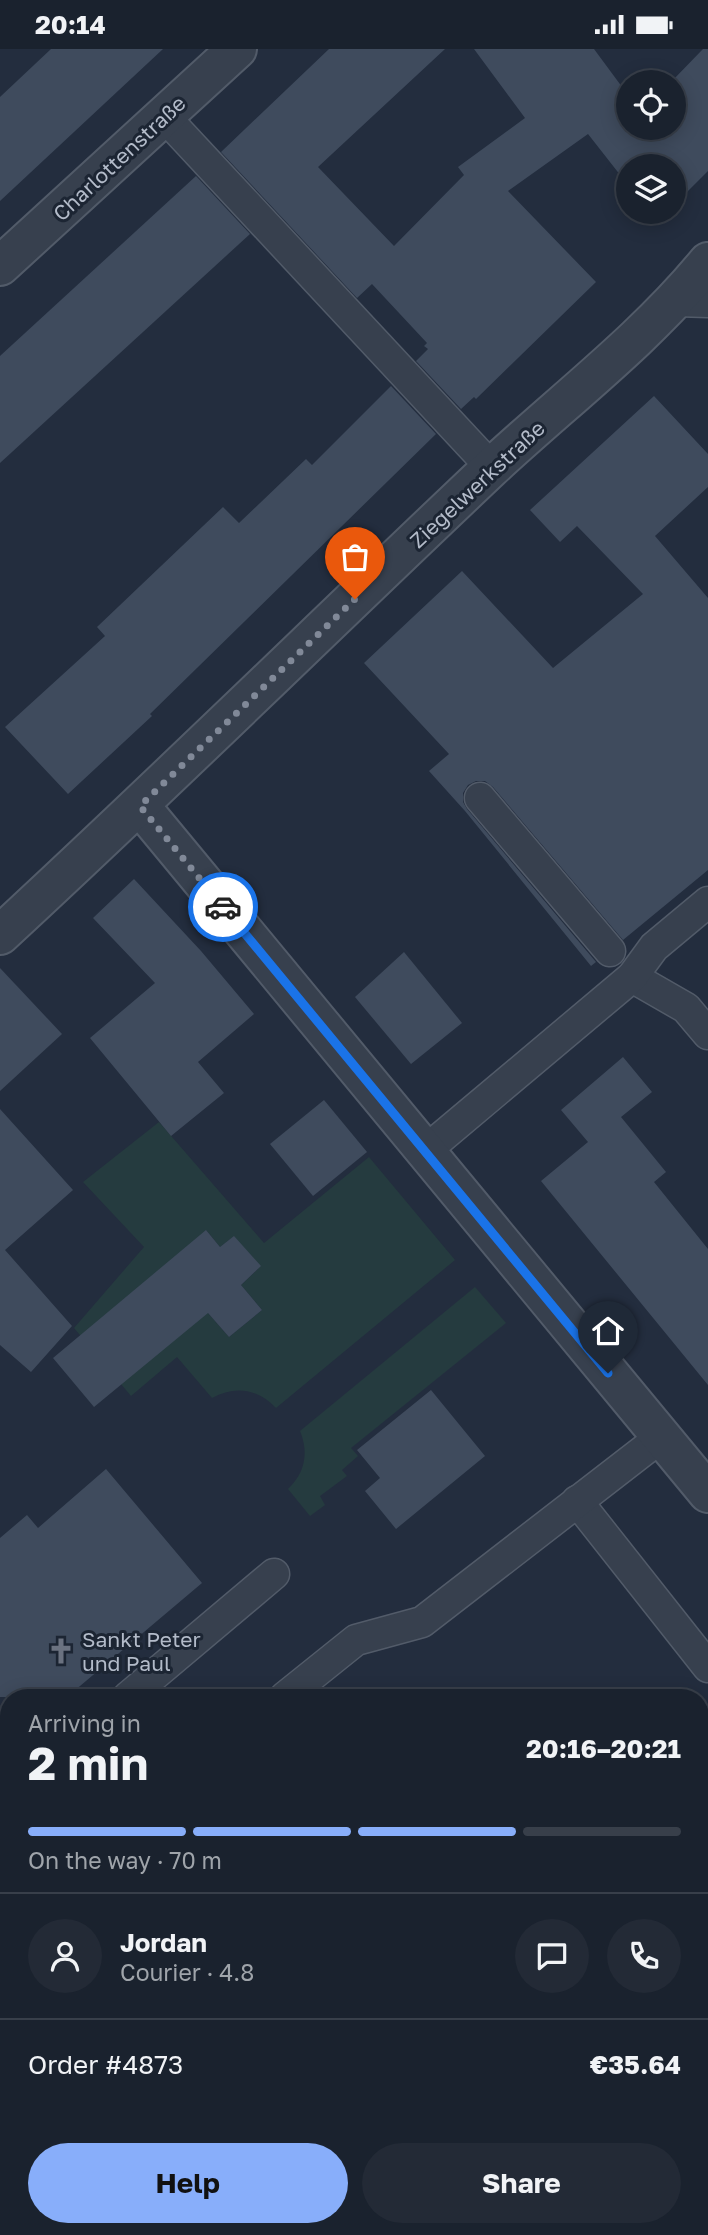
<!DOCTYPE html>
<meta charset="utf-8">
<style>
body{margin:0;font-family:"Golos Text",sans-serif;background:#232a36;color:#f1f3f6;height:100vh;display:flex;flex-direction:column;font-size:26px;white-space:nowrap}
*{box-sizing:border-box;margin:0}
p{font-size:23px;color:#9fa4aa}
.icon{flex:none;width:38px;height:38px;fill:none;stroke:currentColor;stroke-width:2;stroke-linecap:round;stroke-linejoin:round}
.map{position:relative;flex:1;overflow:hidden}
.details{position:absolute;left:0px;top:1640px;width:709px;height:548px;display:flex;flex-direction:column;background:#1a222e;border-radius:28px 28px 0 0;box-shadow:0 4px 18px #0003,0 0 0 2px #383f4a}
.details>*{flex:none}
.controls{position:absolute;left:616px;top:21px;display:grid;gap:14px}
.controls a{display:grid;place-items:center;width:70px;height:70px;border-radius:50%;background:#1a222e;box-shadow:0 4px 18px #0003,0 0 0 2px #383f4a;font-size:35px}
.pin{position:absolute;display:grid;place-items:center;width:60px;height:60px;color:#fff;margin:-72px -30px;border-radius:50% 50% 50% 0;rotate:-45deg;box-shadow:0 0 7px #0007}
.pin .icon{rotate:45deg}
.courier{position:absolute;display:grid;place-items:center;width:70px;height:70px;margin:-35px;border:5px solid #1a73e8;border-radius:50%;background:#fff;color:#222;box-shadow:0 2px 9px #0007}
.summary em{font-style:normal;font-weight:700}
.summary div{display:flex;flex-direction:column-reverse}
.summary{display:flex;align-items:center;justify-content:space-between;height:119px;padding:0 28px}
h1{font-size:46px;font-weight:700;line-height:52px}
.bar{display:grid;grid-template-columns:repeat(4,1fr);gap:10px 7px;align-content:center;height:84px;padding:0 28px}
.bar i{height:9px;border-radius:5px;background:#383f4a}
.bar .on{background:#88aefa}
.bar p{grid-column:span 4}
.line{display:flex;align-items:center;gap:18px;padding:0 28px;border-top:2px solid #383f4a}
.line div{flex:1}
.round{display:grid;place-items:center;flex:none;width:74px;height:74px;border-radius:37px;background:#232a36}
.cta{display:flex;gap:14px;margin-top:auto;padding:14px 28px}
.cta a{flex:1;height:80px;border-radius:42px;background:#88aefa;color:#111;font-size:28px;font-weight:700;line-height:80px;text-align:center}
.cta a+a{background:#232a36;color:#f1f3f6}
.status{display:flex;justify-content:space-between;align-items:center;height:49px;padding:0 35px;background:#1a222e;direction:ltr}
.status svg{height:19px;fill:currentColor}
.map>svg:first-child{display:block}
</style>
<div class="status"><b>20:14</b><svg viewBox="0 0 49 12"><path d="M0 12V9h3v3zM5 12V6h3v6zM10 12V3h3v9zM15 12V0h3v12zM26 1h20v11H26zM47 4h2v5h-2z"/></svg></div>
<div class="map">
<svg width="708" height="2186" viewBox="0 0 708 2186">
<rect width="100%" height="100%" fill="#232d3e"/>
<g fill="#253b3f" fill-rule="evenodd">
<path d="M159 1073 264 1194 369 1108 455 1211 276 1359C258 1340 235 1336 212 1349L177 1308 131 1347 74 1279 144 1198 83 1133ZM206 1181 220 1198 232 1189 252 1207 258 1220 241 1236 262 1261 229 1288 208 1264Z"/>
<path d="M475 1238 506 1274 351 1399 358 1407 342 1421 347 1427 320 1447 325 1456 310 1467 288 1440C305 1424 309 1404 300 1382Z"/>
</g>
<g fill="#3f4b5d">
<polygon points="51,0 163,0 0,152 0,48"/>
<polygon points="329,0 445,0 318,118 394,197 464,126 458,118 525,69 474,0 594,0 628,46 628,79 674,79 674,33 671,33 703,0 708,0 708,122 674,156 674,117 628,117 628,136 588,85 508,142 596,233 476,350 474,348 461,360 416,312 428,300 424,297 427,294 372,235 357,249 221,103"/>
<polygon points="196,127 250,185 0,414 0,307"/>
<polygon points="391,337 436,385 150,665 152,667 68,745 5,678 105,587 97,578 223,458 239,474 306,410 312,416"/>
<polygon points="654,347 708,405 708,438 655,487 708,549 708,821 623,891 493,738 485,732 476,732 468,736 463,744 463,753 467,760 596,913 591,917 465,762 429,722 449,705 364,614 462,522 553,619 643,545 577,477 560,493 530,461"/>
<polygon points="134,830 201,902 254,965 198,1013 224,1044 171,1087 90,989 155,934 93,869"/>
<polygon points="404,903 462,974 411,1015 355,948"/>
<polygon points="0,919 62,985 0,1042"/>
<polygon points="623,1008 652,1043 621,1068 666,1123 654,1133 708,1200 708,1336 541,1132 588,1093 561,1061"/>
<polygon points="324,1051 367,1103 313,1147 270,1095"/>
<polygon points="0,1060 73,1141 5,1201 72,1277 31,1323 0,1296"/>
<polygon points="206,1181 220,1198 234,1187 261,1217 241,1236 262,1261 229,1288 208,1264 94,1358 53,1309"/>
<polygon points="431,1341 485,1407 396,1480 365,1442 380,1429 357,1401"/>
<polygon points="106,1420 202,1534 67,1648 0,1648 0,1489 27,1466 38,1479"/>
</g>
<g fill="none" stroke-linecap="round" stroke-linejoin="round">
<g stroke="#525b69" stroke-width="33">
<g id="service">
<polyline points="164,67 492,419"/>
<polyline points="676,252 708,253"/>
<polyline points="480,749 610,902"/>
<polyline points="632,928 686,959 708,985"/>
<polyline points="425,1102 632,928 654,898 708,853"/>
<polyline points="577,1452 708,1618"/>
<polyline points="128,1648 274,1525"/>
<polyline points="285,1648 356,1591 422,1573 661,1388"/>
<polyline points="0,1758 9,1750"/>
<polyline points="0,1938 9,1943"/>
<polyline points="0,2039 9,2044"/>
<polyline points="659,2179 665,2186"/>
</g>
</g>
<g stroke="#525b69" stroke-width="42">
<g id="minor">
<polyline points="0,217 237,0"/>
<polyline points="140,757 708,1444"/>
<path d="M0 886C166 733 326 575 490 420 563 352 644 291 708 213"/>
</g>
</g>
<g stroke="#404957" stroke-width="42">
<g id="primary">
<polyline points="700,1964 708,1957"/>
<polyline points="700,2075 708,2068"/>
<polyline points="443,2186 452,2179"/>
<polyline points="575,2186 583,2179"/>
</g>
</g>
<use href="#service" stroke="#37404e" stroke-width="30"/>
<use href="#minor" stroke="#37404e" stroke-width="38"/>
<use href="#primary" stroke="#555f6e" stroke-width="38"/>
</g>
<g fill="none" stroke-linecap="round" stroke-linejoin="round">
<polyline stroke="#818998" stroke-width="7" stroke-dasharray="0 12.6" points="223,858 140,757 355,550"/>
<polyline stroke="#1a73e8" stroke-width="9" points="223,858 608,1324"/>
</g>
<defs>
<g id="church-bare" transform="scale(2.1)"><path d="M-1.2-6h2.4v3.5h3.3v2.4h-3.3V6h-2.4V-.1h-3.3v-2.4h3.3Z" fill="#6b7280" stroke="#1c2533" stroke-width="2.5" paint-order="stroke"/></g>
</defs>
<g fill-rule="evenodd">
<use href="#church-bare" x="61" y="1602"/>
</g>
<g text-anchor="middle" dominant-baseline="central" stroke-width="6" stroke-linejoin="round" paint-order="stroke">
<g font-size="21" fill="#b3bbc9" stroke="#1c2533">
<text transform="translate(119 109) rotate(-43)">Charlottenstraße</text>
<text transform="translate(477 435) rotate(-43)">Ziegelwerkstraße</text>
</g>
<g font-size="21" fill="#b3bbc9" stroke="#1c2533" text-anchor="start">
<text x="82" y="1590">Sankt Peter<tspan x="82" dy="24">und Paul</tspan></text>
</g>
</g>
</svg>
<div class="controls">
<a><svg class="icon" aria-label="locate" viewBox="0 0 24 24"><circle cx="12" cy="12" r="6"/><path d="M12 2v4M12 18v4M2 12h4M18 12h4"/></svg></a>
<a><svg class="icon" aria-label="layers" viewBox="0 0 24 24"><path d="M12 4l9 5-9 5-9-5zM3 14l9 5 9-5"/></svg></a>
</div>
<div class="pin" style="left:355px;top:550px;background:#ea580c"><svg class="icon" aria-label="bag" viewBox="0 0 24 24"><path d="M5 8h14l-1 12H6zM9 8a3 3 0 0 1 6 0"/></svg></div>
<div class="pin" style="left:608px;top:1324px;background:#1f2937"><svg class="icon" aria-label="home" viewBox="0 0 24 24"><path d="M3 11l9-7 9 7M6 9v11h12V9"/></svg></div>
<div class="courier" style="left:223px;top:858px"><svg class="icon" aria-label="car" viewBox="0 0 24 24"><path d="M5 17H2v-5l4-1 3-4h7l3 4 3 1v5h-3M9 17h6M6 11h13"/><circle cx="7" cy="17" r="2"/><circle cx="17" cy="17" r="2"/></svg></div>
<section class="details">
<div class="summary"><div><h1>2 min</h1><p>Arriving in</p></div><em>20:16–20:21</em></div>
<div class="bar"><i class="on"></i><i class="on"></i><i class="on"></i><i></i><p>On the way · 70 m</p></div>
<div class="line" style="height:126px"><a class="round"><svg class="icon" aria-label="person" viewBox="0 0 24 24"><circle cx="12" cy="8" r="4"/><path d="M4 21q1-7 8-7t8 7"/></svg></a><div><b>Jordan</b><p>Courier · 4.8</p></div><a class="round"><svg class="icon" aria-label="chat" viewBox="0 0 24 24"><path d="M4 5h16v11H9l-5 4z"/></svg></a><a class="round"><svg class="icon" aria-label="phone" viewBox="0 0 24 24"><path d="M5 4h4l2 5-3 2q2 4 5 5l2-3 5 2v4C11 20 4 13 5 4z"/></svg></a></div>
<div class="line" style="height:91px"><div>Order #4873</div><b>€35.64</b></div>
<div class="cta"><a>Help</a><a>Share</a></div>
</section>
</div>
